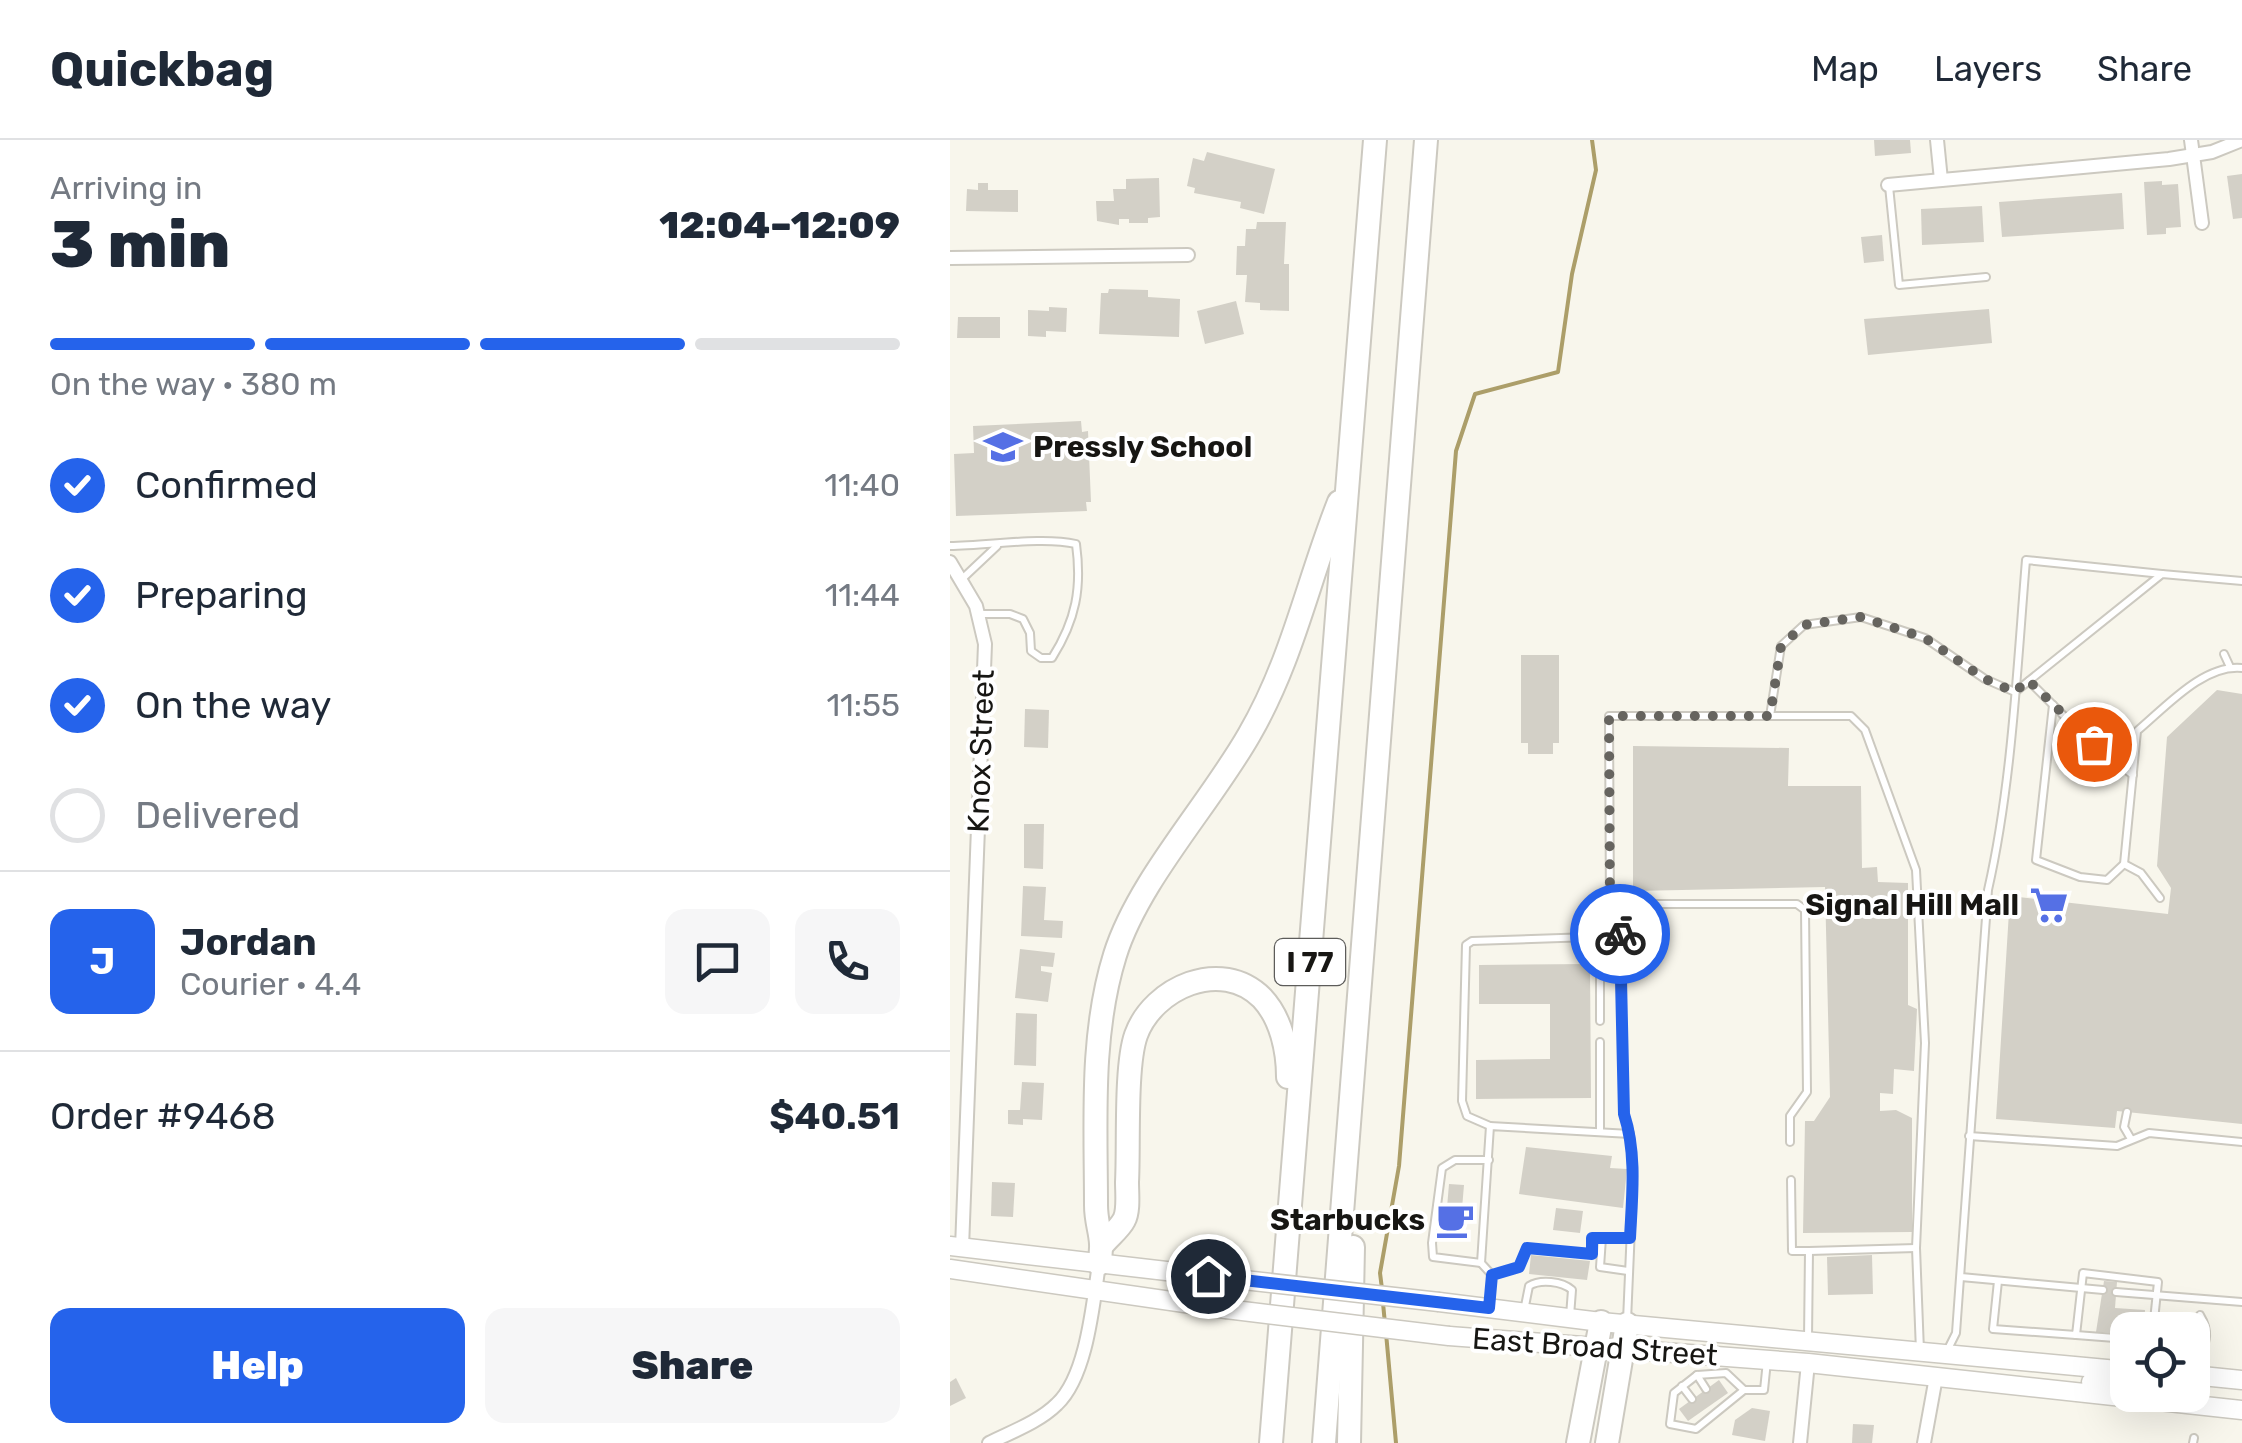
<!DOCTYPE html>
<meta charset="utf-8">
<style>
body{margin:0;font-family:Rubik,sans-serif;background:#f6f6f7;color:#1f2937;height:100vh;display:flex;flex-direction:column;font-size:38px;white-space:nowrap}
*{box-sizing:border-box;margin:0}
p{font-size:32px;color:#747a83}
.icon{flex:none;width:55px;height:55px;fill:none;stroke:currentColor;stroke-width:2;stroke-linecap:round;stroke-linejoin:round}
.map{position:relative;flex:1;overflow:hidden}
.panel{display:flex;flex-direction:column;background:#fff;width:950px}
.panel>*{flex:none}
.tools{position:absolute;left:1160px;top:1172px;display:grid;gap:20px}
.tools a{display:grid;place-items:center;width:100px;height:100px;border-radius:20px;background:#fff;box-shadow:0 10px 40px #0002;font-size:50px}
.pin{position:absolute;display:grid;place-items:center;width:85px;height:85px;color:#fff;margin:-42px;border:5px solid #fff;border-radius:50%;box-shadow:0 2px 10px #0007}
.courier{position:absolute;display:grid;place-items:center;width:100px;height:100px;margin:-50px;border:8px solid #2563eb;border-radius:50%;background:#fff;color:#222;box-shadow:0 2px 12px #0007}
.head em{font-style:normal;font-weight:800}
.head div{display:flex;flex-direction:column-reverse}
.head{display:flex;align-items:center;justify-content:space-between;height:170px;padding:0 50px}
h1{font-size:65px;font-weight:800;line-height:75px}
.bar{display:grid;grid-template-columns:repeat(4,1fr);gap:15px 10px;align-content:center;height:120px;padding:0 50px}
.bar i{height:12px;border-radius:8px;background:#e0e1e3}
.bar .current{background:#2563eb}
.bar p{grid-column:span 4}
.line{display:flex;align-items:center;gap:25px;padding:0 50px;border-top:2px solid #e0e1e3}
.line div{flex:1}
.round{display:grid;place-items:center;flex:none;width:105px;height:105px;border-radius:20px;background:#f6f6f7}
ol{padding:0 50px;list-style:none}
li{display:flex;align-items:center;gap:30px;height:110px}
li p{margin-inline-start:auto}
li .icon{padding:10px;border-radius:50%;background:#2563eb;color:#fff;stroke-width:4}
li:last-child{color:#747a83}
li i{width:55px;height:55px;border:5px solid #e0e1e3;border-radius:50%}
.cta{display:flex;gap:20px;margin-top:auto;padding:20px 50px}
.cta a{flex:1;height:115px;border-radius:20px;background:#2563eb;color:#fff;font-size:40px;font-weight:800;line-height:115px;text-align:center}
.cta a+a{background:#f6f6f7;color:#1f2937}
header{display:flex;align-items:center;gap:60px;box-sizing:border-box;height:140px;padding:0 50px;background:#fff;border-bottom:2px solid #e0e1e3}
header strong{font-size:48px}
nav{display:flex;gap:55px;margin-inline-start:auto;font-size:35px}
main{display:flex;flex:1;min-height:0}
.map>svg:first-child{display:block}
</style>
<header>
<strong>Quickbag</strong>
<nav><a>Map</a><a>Layers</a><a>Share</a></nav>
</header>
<main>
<section class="panel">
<div class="head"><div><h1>3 min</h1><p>Arriving in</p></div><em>12:04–12:09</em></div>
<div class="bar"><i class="current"></i><i class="current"></i><i class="current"></i><i></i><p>On the way · 380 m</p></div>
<ol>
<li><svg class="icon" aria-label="check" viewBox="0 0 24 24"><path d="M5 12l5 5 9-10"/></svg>Confirmed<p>11:40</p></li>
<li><svg class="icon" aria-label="check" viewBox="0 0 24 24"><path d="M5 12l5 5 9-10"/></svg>Preparing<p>11:44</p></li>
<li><svg class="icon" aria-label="check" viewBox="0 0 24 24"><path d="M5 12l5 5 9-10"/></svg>On the way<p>11:55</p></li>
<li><i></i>Delivered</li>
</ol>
<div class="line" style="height:180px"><b class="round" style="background:#2563eb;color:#fff">J</b><div><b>Jordan</b><p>Courier · 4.4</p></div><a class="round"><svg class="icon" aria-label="chat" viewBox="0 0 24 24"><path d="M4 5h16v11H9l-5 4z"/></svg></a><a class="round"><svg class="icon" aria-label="phone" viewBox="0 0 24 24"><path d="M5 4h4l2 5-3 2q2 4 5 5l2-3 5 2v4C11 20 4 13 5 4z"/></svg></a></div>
<div class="line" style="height:130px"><div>Order #9468</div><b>$40.51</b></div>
<div class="cta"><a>Help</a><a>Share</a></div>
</section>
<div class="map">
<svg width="1292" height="1303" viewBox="0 0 1292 1303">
<rect width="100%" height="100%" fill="#f8f6ec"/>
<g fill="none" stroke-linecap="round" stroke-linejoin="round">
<g stroke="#ac9e69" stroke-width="4">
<polyline points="432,1149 430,1133 449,1026 506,311 525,254 608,232 622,134 646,30 642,0"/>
<polyline points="433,1163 435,1184"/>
<polyline points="436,1193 446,1303"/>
</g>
</g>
<g fill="#d3d0c7">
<polygon points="924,0 960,0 961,13 925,16"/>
<polygon points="257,12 325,29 314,74 290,68 291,62 244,53 245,48 237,46 243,18 254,21"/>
<polygon points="1292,34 1292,78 1283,79 1277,36"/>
<polygon points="209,38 210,77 198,78 198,83 179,83 179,79 169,79 169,85 147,81 146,61 164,61 163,49 176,49 176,39"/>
<polygon points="1212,41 1212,45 1228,44 1231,87 1216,88 1216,94 1197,95 1194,42"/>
<polygon points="28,43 38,43 38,50 68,50 68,72 16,71 17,49 28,50"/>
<polygon points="1172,53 1174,89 1052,97 1049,62"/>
<polygon points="1032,66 1034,102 972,105 971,69"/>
<polygon points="307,82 336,82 334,124 339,124 339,171 310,170 310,163 295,162 297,135 286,135 287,106 295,106 296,89 306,89"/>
<polygon points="932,95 934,121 914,123 911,97"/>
<polygon points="159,149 198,150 198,157 230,159 229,197 149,194 151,153 158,153"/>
<polygon points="286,161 294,194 255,204 247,171"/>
<polygon points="99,167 117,168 116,192 96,191 96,197 78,196 78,170 99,171"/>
<polygon points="1039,169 1042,203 918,215 914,179"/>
<polygon points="8,177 50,177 50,198 7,198"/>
<polygon points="131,281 132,292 138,291 141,362 136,362 137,371 6,376 4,314 24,313 23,286"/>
<polygon points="571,515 609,515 609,603 603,603 603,614 578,614 578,603 571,603"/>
<polygon points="1267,550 1292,554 1292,984 1167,971 1165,988 1046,979 1060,756 1218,774 1221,748 1207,726 1217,597"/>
<polygon points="75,569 99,570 98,608 74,607"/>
<polygon points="683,606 839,608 838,646 911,646 912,728 927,727 928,742 958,743 958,865 967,869 964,931 944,929 943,954 930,953 930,971 946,970 962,978 962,1092 853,1093 855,981 864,981 880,957 875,747 683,751"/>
<polygon points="74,684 94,684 93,729 74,728"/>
<polygon points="73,746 96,747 94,780 113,781 112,798 71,796"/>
<polygon points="70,809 105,813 103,827 91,826 91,831 102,833 98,862 65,858"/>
<polygon points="640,824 641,958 526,959 526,920 600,919 600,864 529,864 529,825"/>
<polygon points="66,873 87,874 86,926 64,925"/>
<polygon points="72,942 94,943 92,980 73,979 73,985 58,984 58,970 70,970"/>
<polygon points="576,1007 662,1016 660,1028 677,1029 673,1068 569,1054"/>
<polygon points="42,1042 65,1043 63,1077 41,1076"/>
<polygon points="499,1044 514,1045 510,1092 495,1091"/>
<polygon points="606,1068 633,1071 630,1093 603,1090"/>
<polygon points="581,1115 640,1121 637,1140 579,1134"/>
<polygon points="922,1115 923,1154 878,1155 877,1117"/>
<polygon points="1154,1141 1167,1142 1165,1168 1195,1170 1194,1190 1178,1190 1178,1194 1146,1192"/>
<polygon points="6,1238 16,1258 0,1266 0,1242"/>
<polygon points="769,1240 778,1253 738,1281 729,1269"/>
<polygon points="802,1268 820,1271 815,1301 782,1295 785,1280"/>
<polygon points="903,1284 924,1285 922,1303 902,1303"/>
</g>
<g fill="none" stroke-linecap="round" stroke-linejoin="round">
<g stroke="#ccc9c0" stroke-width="10">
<g id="service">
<polyline points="939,46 949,145 1036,137"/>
<path d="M0 406C38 406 91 396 126 404 132 448 126 480 102 518H91L81 511 80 493 73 479 60 474H29"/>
<polyline points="12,439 47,406"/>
<polyline points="1274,514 1280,527"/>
<polyline points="1079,541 1143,605 1183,635"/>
<path d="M1103 565 1086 720 1130 737 1157 740 1174 724 1187 591C1215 568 1253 524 1292 528"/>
<polyline points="820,576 831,506 854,485 911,477 975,498 1035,539 1065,552 1212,434 1292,441"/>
<polyline points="1174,724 1191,733 1210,758"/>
<polyline points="660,764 847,764 855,770 857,952 840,976 840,1002"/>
<polyline points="650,797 650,881"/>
<polyline points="1177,972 1174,987 1181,999"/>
<polyline points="540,986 517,976 512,961 516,805 522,801 670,796"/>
<polyline points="650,992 650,902"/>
<polyline points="680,994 674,974 670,796 660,772 659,576 901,576 915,590 966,730 975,903 966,1108 970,1211"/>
<polyline points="1019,996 1167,1006 1199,993 1292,1002"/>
<polyline points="841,1040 842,1111 859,1111 858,1199"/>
<polyline points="652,1098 650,1127 678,1131"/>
<polyline points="859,1111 966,1108"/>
<polyline points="531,1123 483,1117 482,1103 492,1028 505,1020 539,1020"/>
<polyline points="542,1135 569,1127 577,1108 641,1114 643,1098 680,1099"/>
<polyline points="1011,1137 1153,1150"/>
<polyline points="1048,1141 1043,1189 1126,1195 1133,1133 1208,1142 1203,1190"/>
<polyline points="1166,1152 1292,1162"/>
<polyline points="539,1167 542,1135 531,1123 540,986 680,994 683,1041 677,1181"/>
<path d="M574 1171 579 1146C590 1139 612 1141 622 1150L620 1176"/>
<path d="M1242 1190 1250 1175C1265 1200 1248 1211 1246 1234"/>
<polyline points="1126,1195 1178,1199"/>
<path d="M996 1213 1006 1193 1038 750C1062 644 1067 528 1076 420L1212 434"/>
<polyline points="747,1235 756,1249"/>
<polyline points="732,1246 742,1259"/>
<polyline points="794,1250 776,1233 747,1235 724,1253 720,1284 746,1289 794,1250 814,1250 817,1221"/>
<polyline points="1243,1303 1244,1298"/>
</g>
</g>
<g stroke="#ccc9c0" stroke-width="16">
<g id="minor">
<polyline points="987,0 991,40"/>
<polyline points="1241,0 1252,83"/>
<polyline points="938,45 1219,19 1262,12 1292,0"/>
<polyline points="0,118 238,115"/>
<polyline points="0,422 26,466 35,504 12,1108"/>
<path d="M39 1303C61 1292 89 1282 107 1264 137 1236 143 1163 149 1124"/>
<polyline points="850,1303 858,1223"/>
<polyline points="974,1303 986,1237"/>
</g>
</g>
<g stroke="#ccc9c0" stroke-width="21">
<g id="secondary">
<polyline points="0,1106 294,1140"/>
<polyline points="0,1129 276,1169"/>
<polyline points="489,1162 651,1182 1178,1231"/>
<polyline points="499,1196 858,1223 1292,1270"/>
<polyline points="1242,1235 1292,1240"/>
<polyline points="1141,1242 1178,1245"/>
</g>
</g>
<g stroke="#ccc9c0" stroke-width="26">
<g id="motorway">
<path d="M154 1103C160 1096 170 1088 174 1080 179 1071 177 1053 177 1042 179 1006 175 926 186 895 203 848 271 817 312 858 331 878 338 910 338 937"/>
<path d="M149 1124C155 1097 146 1089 146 1065 146 982 140 895 165 815 188 741 259 665 299 595 343 519 357 443 389 362"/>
<polyline points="321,1303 425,0"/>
<polyline points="374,1303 476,0"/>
<polyline points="399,1303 403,1107"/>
<polyline points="628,1303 651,1182"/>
<polyline points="657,1303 677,1184"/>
</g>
</g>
<use href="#service" stroke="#fff" stroke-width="6"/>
<use href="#minor" stroke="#fff" stroke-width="12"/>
<use href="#secondary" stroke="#fff" stroke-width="18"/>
<use href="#motorway" stroke="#fff" stroke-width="22"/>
<g stroke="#ccc9c0" stroke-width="21" stroke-linecap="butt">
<g id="secondary-bridge">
<polyline points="294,1140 489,1162"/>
<polyline points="276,1169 499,1196"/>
</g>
</g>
<use href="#secondary-bridge" stroke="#fff" stroke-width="18"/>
</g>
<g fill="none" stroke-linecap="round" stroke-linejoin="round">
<polyline stroke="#66645f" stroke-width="10" stroke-dasharray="0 18" points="670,794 660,772 659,576 820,576 831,506 854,485 911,477 975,498 1035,539 1065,552 1078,540 1144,604"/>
<path stroke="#2563eb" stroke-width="12" d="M258 1136 539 1168 542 1135 569 1127 577 1108 642 1114V1098H680C682 1057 687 1014 674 974L670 794"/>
</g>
<defs>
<g id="school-bare" transform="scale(3)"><path d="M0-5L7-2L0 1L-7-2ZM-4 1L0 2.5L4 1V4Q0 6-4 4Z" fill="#5570e5" stroke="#fff" stroke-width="2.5" paint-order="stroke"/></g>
<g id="supermarket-bare" transform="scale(3)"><path d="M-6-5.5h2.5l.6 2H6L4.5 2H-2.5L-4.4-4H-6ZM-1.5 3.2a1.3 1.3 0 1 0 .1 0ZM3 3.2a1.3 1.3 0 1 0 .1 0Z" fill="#5570e5" stroke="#fff" stroke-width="2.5" paint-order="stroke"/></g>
<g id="cafe-bare" transform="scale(3)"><path d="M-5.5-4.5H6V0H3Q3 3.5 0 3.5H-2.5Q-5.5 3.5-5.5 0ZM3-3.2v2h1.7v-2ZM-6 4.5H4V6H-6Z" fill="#5570e5" stroke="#fff" stroke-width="2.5" paint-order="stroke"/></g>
</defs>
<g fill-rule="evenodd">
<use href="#school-bare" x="53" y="307"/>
<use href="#supermarket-bare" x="1099" y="765"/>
<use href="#cafe-bare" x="505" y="1080"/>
</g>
<g text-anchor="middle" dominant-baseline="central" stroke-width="8" stroke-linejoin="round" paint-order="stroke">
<rect fill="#fff" stroke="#5d5c5a" stroke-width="2.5" x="325" y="799" width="70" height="46" rx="8"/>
<g font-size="28" font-weight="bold" fill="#171613">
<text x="360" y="822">I 77</text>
</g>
<g font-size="30" font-weight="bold" fill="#171613" stroke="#fff" text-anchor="end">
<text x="83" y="307" text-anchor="start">Pressly School</text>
<text x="1069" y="765">Signal Hill Mall</text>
<text x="475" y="1080">Starbucks</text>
</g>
<g font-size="30" fill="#171613" stroke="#fff">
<text transform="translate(31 611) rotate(-88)">Knox Street</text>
<text transform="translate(645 1207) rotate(4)">East Broad Street</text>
</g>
</g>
</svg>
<div class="tools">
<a><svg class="icon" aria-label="locate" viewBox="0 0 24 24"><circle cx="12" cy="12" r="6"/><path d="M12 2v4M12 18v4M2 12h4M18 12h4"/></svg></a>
</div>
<div class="pin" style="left:1144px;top:604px;background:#ea580c"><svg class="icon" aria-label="bag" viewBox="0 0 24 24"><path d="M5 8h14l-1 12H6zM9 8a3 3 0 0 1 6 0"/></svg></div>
<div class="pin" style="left:258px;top:1136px;background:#1f2937"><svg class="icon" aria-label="home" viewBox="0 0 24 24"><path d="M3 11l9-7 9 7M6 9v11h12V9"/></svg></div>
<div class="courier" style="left:670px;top:794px"><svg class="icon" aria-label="bike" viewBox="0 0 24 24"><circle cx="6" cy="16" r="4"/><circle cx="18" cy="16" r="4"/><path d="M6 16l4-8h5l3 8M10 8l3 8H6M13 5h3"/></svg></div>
</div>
</main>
